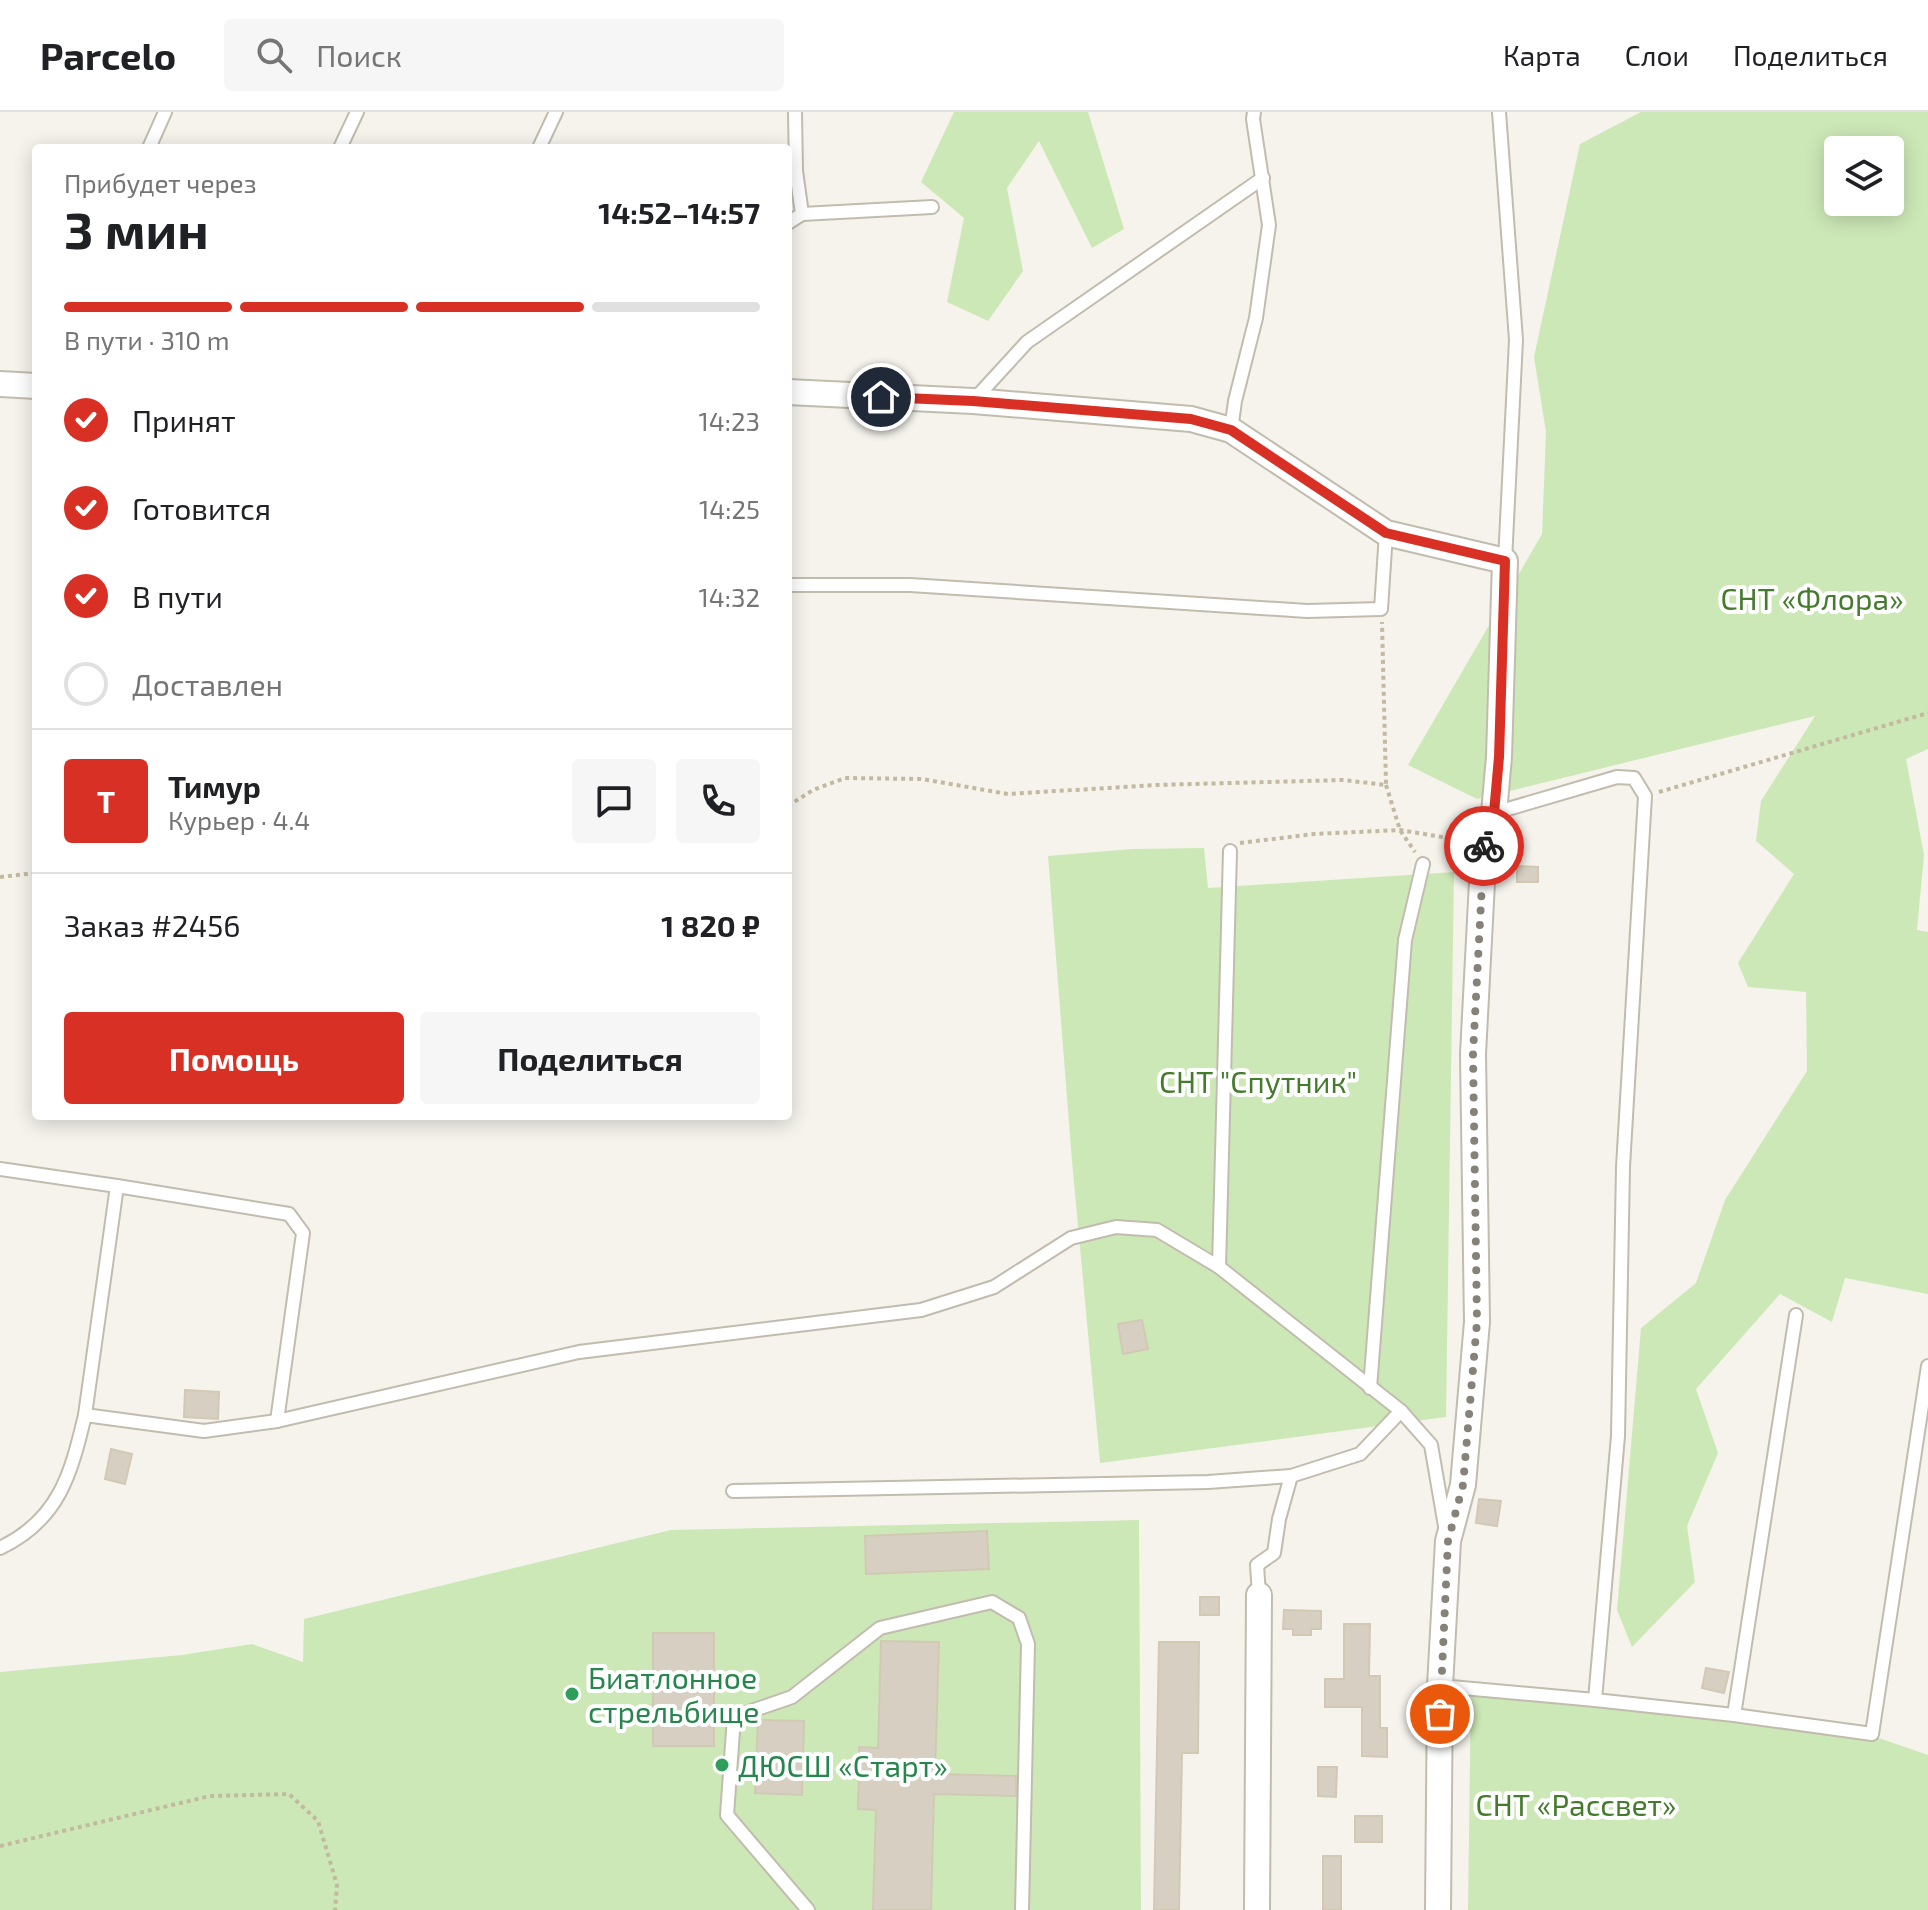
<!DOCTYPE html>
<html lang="ru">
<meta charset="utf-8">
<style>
body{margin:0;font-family:"Exo 2",sans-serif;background:#f6f6f6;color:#202124;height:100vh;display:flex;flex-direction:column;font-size:30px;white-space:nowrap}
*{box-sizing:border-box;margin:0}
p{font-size:26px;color:#757577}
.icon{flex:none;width:44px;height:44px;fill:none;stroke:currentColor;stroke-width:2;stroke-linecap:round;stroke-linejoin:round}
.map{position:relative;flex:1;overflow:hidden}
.drawer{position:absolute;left:32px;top:32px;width:760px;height:976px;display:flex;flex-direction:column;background:#fff;border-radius:8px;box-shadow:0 4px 20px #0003}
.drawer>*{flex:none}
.fabs{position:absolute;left:1824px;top:24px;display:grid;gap:16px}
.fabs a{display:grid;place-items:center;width:80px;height:80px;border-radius:8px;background:#fff;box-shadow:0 4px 20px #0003;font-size:40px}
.pin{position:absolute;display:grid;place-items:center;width:68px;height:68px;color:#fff;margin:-34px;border:4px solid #fff;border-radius:50%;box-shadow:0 2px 8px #0007}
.courier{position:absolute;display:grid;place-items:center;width:80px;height:80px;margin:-40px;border:6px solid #d93025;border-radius:50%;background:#fff;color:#222;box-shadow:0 2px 10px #0007}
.head em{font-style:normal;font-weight:700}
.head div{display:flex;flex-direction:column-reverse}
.head{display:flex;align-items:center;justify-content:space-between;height:136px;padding:0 32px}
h1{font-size:52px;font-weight:700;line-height:60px}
.bar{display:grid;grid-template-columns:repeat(4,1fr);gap:12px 8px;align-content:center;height:96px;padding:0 32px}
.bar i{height:10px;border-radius:6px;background:#e0e0e0}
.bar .active{background:#d93025}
.bar p{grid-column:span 4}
.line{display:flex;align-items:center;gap:20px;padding:0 32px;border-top:2px solid #e0e0e0}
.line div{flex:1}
.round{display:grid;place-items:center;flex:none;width:84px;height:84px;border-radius:8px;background:#f6f6f6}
ol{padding:0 32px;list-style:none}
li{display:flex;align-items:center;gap:24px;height:88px}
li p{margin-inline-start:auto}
li .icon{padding:8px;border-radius:50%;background:#d93025;color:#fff;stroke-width:4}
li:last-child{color:#757577}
li i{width:44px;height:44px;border:4px solid #e0e0e0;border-radius:50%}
.button{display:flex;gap:16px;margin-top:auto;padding:16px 32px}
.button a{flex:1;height:92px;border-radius:8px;background:#d93025;color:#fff;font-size:32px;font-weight:700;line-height:92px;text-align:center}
.button a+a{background:#f6f6f6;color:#202124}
header{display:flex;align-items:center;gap:48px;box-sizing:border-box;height:112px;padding:0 40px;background:#fff;border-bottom:2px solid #e0e0e0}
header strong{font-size:38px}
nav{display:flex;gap:44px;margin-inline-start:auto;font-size:28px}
.search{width:560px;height:72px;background:#f6f6f6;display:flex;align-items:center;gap:20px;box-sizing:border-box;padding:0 28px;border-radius:8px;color:#757577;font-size:30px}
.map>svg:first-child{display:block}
</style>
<header>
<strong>Parcelo</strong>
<div class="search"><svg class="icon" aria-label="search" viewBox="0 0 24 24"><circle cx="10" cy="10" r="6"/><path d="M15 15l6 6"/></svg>Поиск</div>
<nav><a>Карта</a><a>Слои</a><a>Поделиться</a></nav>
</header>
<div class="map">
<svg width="1928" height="1798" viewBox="0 0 1928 1798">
<rect width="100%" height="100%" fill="#f5f3ec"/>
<g fill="#cde8b7" fill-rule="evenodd">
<polygon points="954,0 1088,0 1124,117 1092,136 1039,29 1007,76 1023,159 988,209 947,190 964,106 921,70"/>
<path d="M1641 0H1928V637L1906 647 1924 743 1917 818 1928 820V1182L1845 1166 1832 1210 1780 1182 1696 1277 1718 1341 1687 1414 1695 1470 1632 1535 1617 1498 1641 1216 1696 1171 1725 1088 1807 959 1806 880 1748 875 1738 851 1794 762 1756 729 1761 689 1815 604 1477 687 1408 653 1542 422 1546 320 1534 245 1580 32ZM1838 38H1890V90H1838Z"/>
<polygon points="1204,736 1208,776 1454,760 1446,1305 1100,1351 1072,1049 1048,744 1132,737"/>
<polygon points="1139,1408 1141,1798 0,1798 0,1560 182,1543 252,1532 303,1550 304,1507 671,1418"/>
<polygon points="1471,1572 1873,1624 1928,1643 1928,1798 1468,1798"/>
</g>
<g fill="#d7d0c2" stroke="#d2c9b5" stroke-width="2">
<polygon points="1517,754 1538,755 1538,770 1517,770"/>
<polygon points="1142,1208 1148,1237 1123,1242 1118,1212"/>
<polygon points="185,1278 219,1280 218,1307 184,1305"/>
<polygon points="111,1337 132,1342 125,1372 105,1367"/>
<polygon points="1479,1387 1501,1389 1497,1414 1476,1411"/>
<polygon points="987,1419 989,1457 866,1462 865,1424"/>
<rect x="1200" y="1485" width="19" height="18"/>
<polygon points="1284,1498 1321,1499 1321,1517 1311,1517 1311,1523 1293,1523 1293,1517 1283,1517"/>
<polygon points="1344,1512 1370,1512 1369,1564 1380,1564 1380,1616 1387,1616 1387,1645 1362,1644 1362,1595 1325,1595 1325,1567 1344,1567"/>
<rect x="653" y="1521" width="61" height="113"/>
<polygon points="881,1529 939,1530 935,1662 1016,1664 1016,1684 934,1682 931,1798 873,1798 876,1698 858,1697 859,1657 859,1635 878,1636"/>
<polygon points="1159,1530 1199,1530 1198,1641 1182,1641 1179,1798 1154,1798"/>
<polygon points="1706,1556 1729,1560 1724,1581 1702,1576"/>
<polygon points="758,1608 804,1609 802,1683 755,1681"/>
<polygon points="1318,1655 1337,1655 1336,1685 1318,1684"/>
<rect x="1355" y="1704" width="27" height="26"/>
<rect x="1323" y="1744" width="18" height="54"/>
</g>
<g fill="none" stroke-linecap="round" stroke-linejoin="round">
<g stroke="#c1bcae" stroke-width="16">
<g id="lane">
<polyline points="1499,0 1516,228 1505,449"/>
<polyline points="149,36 165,0"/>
<polyline points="340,36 357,0"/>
<polyline points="539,36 556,0"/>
<polyline points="802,102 932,95"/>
<polyline points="788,111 802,102 796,59 795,0"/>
<polyline points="973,289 1027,230 1263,66"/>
<polyline points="1231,318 1235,289 1256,206 1269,113 1253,7 1254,0"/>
<polyline points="788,473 910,473 1307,499 1381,497 1386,421"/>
<polyline points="1494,701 1617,665 1634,666 1645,684 1623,1055 1618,1324 1595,1588 1734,1603 1796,1203"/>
<polyline points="0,1057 117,1074 85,1303"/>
<polyline points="117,1074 289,1102 303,1121 277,1309"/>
<polyline points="1219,1155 1230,739"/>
<polyline points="1370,1276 1405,828 1423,752"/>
<polyline points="733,1379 1208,1370 1291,1364 1360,1342 1401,1299"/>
<path d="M0 1436C59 1408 71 1362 85 1303L204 1319 277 1309 579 1240 921 1198 994 1175 1071 1126 1116 1115 1157 1118 1219 1155 1401 1299 1431 1333 1445 1414"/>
<polyline points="1259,1483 1257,1453 1274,1441 1279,1407 1291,1364"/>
<polyline points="1440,1574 1595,1588"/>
<polyline points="1734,1603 1872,1622 1928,1254"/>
<polyline points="808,1798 727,1703 734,1605 792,1585 880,1516 992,1490 1019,1506 1028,1532 1022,1798"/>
</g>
</g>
<g stroke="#c1bcae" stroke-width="28">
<g id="street">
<polyline points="0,272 36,274"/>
<polyline points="788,280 973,289 1191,307 1231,318 1386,421 1505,449 1499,645 1494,701 1484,732 1473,942 1477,1210 1463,1373 1448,1429 1440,1574 1438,1798"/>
<polyline points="1257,1798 1259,1483"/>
</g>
</g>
<g stroke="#c2b9a0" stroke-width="4" stroke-dasharray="4 4" stroke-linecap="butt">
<polyline points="1386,673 1400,718 1415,740"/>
<polyline points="1659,680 1928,601"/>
<polyline points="788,694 813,678 845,666 922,667 1008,682 1156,673 1343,668 1386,673 1382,510"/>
<polyline points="1240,731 1314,722 1400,718 1466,729"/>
<polyline points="0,765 36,761"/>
<polyline points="0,1734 210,1684 289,1682 318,1709 337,1773 335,1798"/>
</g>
<use href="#lane" stroke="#fff" stroke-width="12"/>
<use href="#street" stroke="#fff" stroke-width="24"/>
</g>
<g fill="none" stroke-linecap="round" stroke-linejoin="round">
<polyline stroke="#868278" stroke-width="8" stroke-dasharray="0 14.4" points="1440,1602 1448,1429 1463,1373 1477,1210 1473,942 1484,734"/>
<polyline stroke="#d93025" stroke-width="10" points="881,285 973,289 1191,307 1231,318 1386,421 1505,449 1499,645 1494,701 1484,734"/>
</g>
<g fill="#2e9e5b" stroke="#fff" stroke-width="3">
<circle cx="572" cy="1582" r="8"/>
<circle cx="722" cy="1653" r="8"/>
</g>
<g text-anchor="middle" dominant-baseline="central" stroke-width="8" stroke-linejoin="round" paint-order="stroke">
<g font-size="30" fill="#447b2d" stroke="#fff">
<text x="1812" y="486">СНТ «Флора»</text>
<text x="1258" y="969">СНТ "Спутник"</text>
<text x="1576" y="1692">СНТ «Рассвет»</text>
</g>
<g font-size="30" fill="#27864d" stroke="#fff" text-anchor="start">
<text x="588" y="1565">Биатлонное<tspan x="588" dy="34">стрельбище</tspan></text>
<text x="738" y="1653">ДЮСШ «Старт»</text>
</g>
</g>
</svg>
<div class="fabs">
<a><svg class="icon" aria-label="layers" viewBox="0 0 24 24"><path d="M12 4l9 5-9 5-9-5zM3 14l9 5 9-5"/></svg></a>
</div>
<div class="pin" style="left:1440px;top:1602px;background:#ea580c"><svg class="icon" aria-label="bag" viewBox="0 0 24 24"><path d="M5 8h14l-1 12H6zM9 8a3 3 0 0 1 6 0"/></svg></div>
<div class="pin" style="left:881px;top:285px;background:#1f2937"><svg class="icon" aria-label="home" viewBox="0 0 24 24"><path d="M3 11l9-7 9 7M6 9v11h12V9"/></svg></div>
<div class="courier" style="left:1484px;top:734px"><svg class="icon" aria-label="bike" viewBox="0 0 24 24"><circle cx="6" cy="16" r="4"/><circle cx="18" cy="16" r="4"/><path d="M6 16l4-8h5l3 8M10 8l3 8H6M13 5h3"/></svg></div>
<section class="drawer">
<div class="head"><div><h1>3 мин</h1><p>Прибудет через</p></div><em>14:52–14:57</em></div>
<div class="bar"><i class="active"></i><i class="active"></i><i class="active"></i><i></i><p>В пути · 310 m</p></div>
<ol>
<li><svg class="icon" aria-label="check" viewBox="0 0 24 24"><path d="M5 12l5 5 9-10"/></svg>Принят<p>14:23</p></li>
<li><svg class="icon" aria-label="check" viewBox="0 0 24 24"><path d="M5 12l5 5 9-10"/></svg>Готовится<p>14:25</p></li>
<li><svg class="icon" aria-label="check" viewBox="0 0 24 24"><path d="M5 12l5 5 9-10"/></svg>В пути<p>14:32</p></li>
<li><i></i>Доставлен</li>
</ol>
<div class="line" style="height:144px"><b class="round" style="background:#d93025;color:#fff">Т</b><div><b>Тимур</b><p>Курьер · 4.4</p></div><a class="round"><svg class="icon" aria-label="chat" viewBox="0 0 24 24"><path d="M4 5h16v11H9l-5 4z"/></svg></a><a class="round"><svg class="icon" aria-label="phone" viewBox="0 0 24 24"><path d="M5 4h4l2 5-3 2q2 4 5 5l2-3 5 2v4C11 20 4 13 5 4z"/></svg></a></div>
<div class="line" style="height:104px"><div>Заказ #2456</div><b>1 820 ₽</b></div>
<div class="button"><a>Помощь</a><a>Поделиться</a></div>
</section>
</div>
